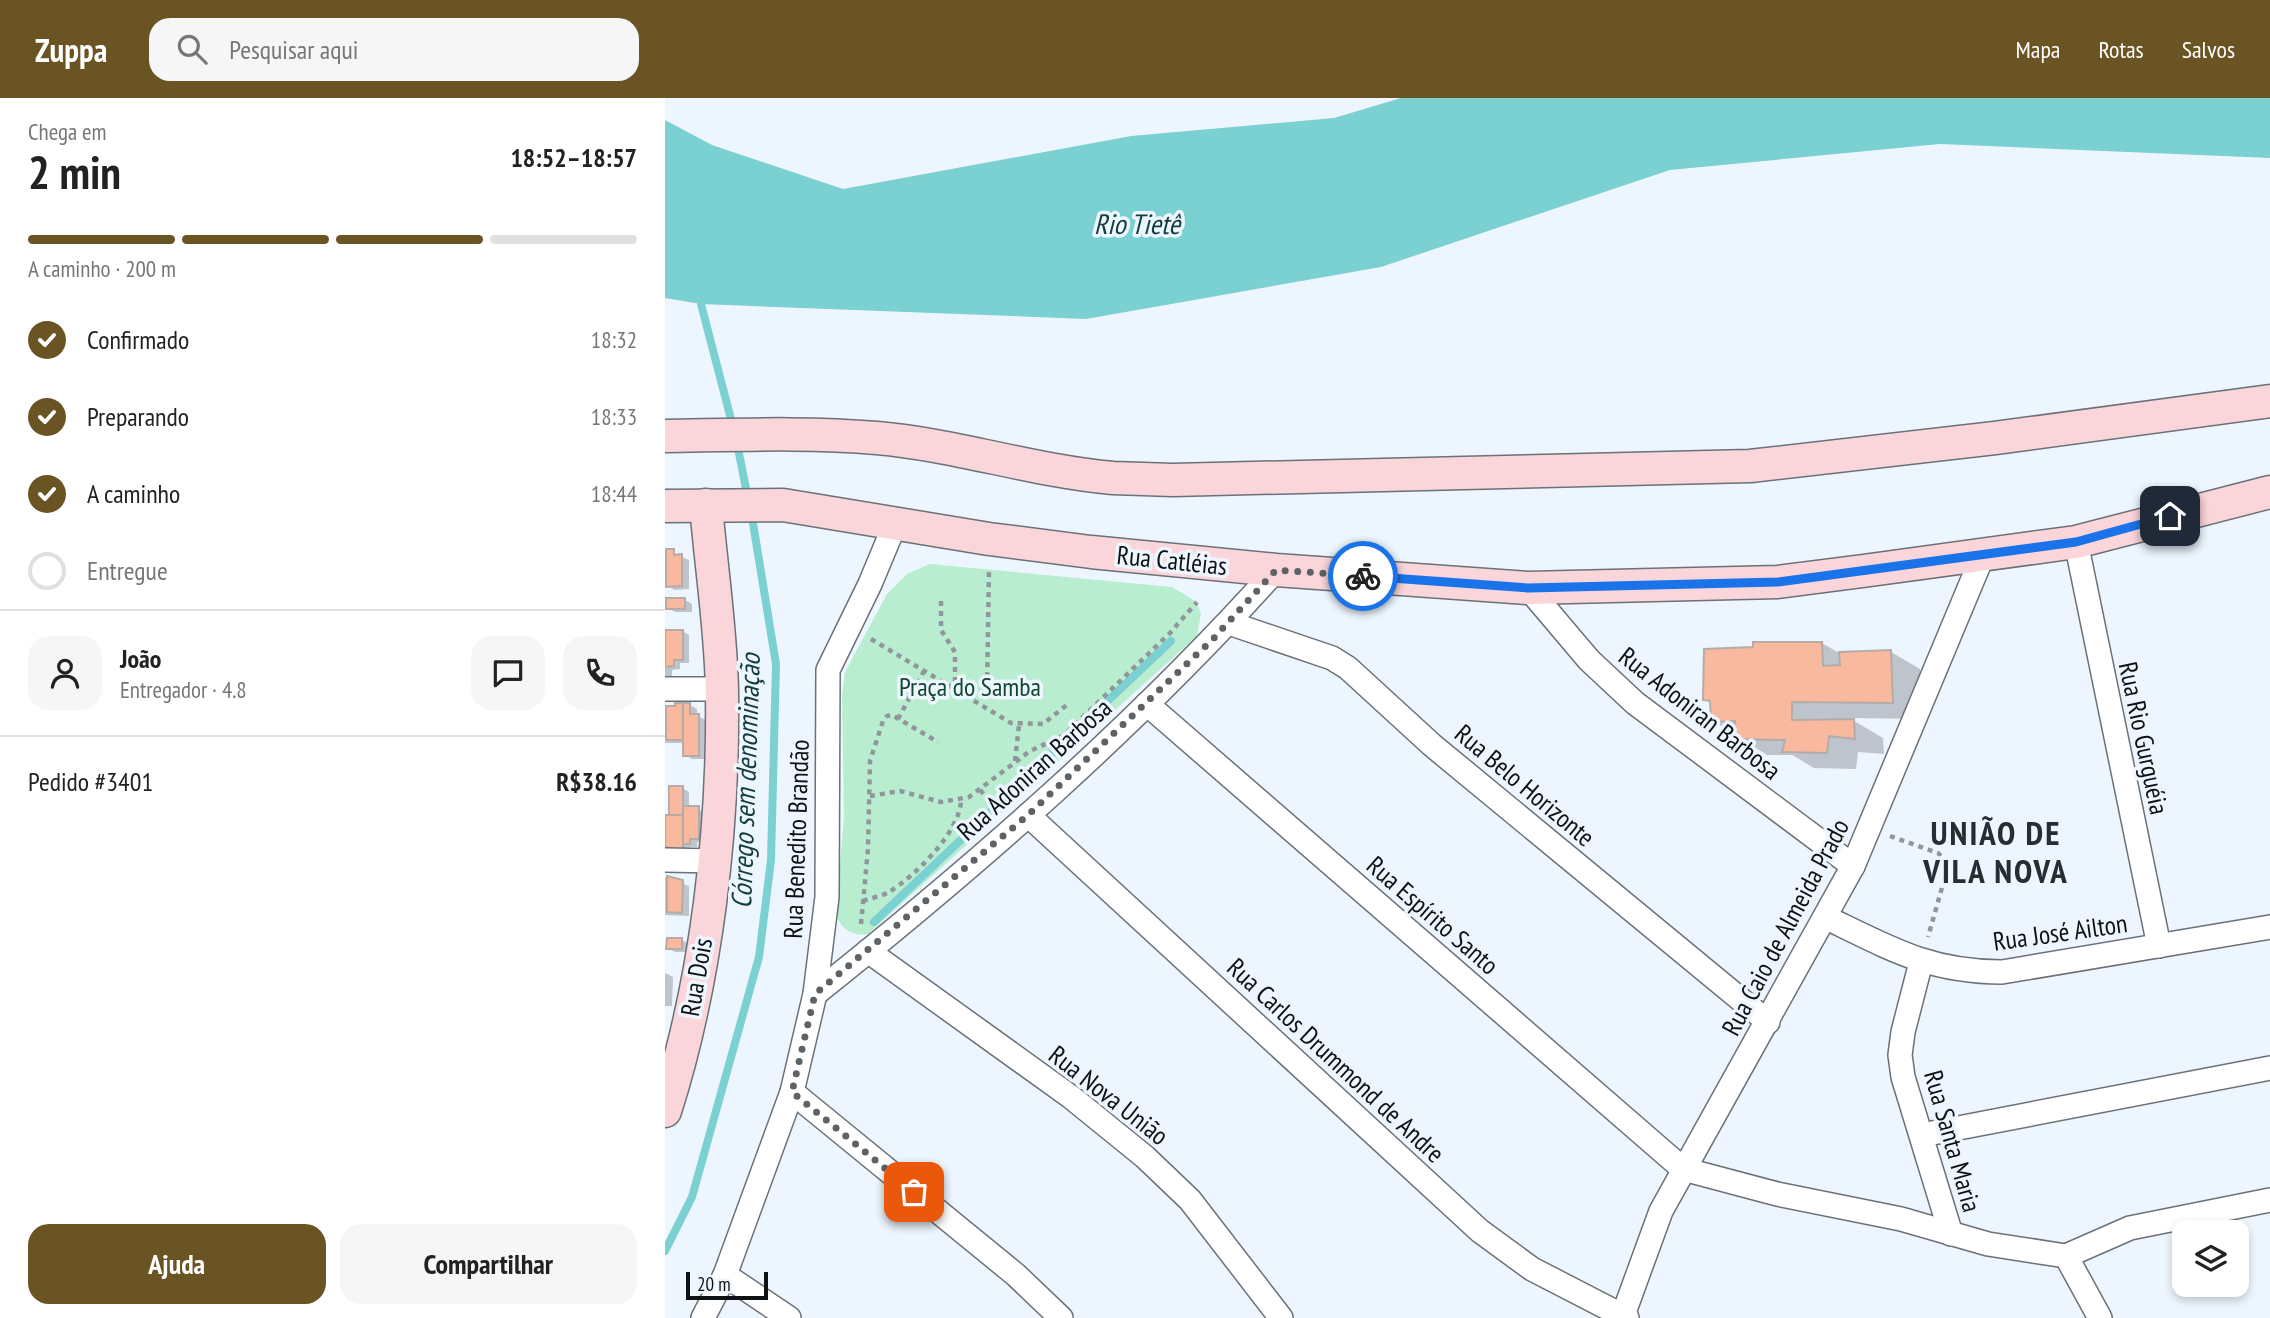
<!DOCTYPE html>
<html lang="pt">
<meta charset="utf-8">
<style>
body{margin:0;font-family:"PT Sans Narrow",sans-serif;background:#f6f6f6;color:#222;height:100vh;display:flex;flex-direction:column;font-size:26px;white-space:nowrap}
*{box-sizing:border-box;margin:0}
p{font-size:23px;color:#767676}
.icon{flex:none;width:38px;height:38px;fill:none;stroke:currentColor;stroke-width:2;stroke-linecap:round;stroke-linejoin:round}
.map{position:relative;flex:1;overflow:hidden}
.side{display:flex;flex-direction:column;background:#fff;width:665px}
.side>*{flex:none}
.controls{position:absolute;left:1507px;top:1122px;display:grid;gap:14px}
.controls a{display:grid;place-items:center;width:77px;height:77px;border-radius:14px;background:#fff;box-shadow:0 4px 10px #0003;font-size:35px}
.scale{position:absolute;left:21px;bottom:18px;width:82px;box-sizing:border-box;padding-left:7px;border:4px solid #0f1214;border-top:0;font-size:19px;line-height:24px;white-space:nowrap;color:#0f1214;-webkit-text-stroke:5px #edf6fe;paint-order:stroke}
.pin{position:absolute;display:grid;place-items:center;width:60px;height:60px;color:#fff;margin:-30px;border-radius:14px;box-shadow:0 4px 10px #0006}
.courier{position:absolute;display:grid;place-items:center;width:70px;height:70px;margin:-35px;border:5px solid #1a73e8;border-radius:50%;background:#fff;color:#222;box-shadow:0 2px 9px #0007}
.headline em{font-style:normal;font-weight:700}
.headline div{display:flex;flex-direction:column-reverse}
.headline{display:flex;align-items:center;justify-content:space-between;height:119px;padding:0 28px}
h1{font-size:46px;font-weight:700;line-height:52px}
.bar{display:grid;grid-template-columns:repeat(4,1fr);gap:10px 7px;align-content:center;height:84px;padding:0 28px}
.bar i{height:9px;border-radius:5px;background:#e0e0e0}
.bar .selected{background:#6b5424}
.bar p{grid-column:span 4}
.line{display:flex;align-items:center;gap:18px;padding:0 28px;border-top:2px solid #e0e0e0}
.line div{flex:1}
.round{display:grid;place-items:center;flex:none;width:74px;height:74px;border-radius:21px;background:#f6f6f6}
ol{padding:0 28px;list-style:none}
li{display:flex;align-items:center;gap:21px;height:77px}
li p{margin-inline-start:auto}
li .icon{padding:7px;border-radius:50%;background:#6b5424;color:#fff;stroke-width:4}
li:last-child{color:#767676}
li i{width:38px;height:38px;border:4px solid #e0e0e0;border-radius:50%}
.action{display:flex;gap:14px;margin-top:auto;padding:14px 28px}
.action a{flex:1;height:80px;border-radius:21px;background:#6b5424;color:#fff;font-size:28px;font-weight:700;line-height:80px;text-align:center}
.action a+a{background:#f6f6f6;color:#222}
header{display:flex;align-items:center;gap:42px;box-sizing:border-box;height:98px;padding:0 35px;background:#6b5424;color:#fff}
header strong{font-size:33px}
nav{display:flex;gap:38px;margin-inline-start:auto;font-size:24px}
.search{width:490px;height:63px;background:#f6f6f6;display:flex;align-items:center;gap:18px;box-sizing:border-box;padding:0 24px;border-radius:21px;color:#767676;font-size:26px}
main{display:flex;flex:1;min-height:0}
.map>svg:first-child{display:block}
</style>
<header>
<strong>Zuppa</strong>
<div class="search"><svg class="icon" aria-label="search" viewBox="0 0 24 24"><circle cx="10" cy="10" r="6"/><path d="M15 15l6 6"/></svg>Pesquisar aqui</div>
<nav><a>Mapa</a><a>Rotas</a><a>Salvos</a></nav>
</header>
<main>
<section class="side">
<div class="headline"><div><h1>2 min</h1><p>Chega em</p></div><em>18:52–18:57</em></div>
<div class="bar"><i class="selected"></i><i class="selected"></i><i class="selected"></i><i></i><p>A caminho · 200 m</p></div>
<ol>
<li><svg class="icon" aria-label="check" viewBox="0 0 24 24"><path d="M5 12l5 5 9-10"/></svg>Confirmado<p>18:32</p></li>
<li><svg class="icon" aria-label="check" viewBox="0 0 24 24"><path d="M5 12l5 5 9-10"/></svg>Preparando<p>18:33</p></li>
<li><svg class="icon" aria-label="check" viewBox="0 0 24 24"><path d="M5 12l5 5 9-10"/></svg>A caminho<p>18:44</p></li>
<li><i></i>Entregue</li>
</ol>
<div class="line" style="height:126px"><a class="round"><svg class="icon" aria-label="person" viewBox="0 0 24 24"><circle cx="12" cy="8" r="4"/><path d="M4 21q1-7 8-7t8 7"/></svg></a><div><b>João</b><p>Entregador · 4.8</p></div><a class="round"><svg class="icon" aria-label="chat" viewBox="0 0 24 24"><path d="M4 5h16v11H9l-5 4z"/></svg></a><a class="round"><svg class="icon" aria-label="phone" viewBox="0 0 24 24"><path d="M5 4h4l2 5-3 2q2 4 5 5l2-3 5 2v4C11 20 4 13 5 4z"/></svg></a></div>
<div class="line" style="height:91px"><div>Pedido #3401</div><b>R$38.16</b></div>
<div class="action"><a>Ajuda</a><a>Compartilhar</a></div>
</section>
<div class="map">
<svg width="1605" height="1220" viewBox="0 0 1605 1220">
<rect width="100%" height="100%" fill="#edf6fe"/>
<path fill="#b8edcf" d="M265 466 507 489 532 504 536 516 532 538 203 836C187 839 172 829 171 812L179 719 177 597 180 574 222 496 242 476Z"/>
<polygon fill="#7bd0d2" points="736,0 1605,0 1605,60 1275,46 1005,72 716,169 421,221 36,206 0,200 0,22 47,47 178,91 466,38 669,20"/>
<g fill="#0003">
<polygon points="0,452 24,462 24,491 9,492 0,484"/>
<polygon points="20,502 27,506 27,514 10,514 3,510"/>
<polygon points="17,533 24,537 24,565 15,565 15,571 7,572 7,578 0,578 0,545"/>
<polygon points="1157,545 1174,555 1226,554 1255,571 1257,621 1184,620 1218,640 1219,656 1193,654 1191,671 1149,670 1127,657 1102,657 1048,623 1047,606 1040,601"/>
<polygon points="0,607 5,610 25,607 32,611 32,618 41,622 41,661 27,661 20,657 20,645 0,645"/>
<polygon points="17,690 24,694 24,710 41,714 41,744 32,744 32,749 24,749 24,755 0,753 0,718 5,718"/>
<polygon points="0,779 24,788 24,818 0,817"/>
<polygon points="17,842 24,846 24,854 10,854 3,850"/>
<polygon points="0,875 8,879 7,908 0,908"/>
</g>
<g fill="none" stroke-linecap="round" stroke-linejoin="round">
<g stroke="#7bd0d2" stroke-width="8">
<polyline points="36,206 68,329"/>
<polyline points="72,345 83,401"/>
<polyline points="209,824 506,543"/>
<polyline points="0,1153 27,1099 94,859 106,762 111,566 86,413"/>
</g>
</g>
<g fill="#f9b99f" stroke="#b6aba7" stroke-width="2">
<polygon points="1,451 9,451 9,457 17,456 17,488 1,489"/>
<rect x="1" y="500" width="19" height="11"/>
<polygon points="0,532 18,532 18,562 9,562 9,568 0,569"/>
<polygon points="1088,544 1157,544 1158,568 1175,567 1174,554 1226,552 1228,605 1127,604 1127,622 1189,621 1190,641 1164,638 1162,655 1117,654 1120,642 1071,641 1070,623 1046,624 1045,603 1038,602 1039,551 1088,549"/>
<polygon points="10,605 18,605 18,642 1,642 1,608 10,608"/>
<polygon points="18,605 25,605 25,616 34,616 34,658 18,658"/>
<rect x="4" y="688" width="14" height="29"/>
<polygon points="18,708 34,708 34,741 25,741 25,746 18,746"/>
<polygon points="0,717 18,717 18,752 0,749"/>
<polygon points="2,778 18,782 17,815 2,814"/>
<polygon points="2,840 17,840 17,851 1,851"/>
</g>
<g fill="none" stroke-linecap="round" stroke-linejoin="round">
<g stroke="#6a7178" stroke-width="26">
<g id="street">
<polyline points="1411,444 1494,848"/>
<polyline points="863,490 924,562 970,605 1188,768"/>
<polyline points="564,525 667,560 683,570 767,647 1103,924"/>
<polyline points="0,591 57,591"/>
<polyline points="482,606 1018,1071 1112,1096 1236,1121 1323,1146 1401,1158"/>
<polyline points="363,717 815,1133 867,1171 962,1220"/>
<polyline points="0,762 51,763"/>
<path d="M1160 819C1224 850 1264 874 1337 874L1605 829"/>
<polyline points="203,853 406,999 480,1059 525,1102 616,1220"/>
<polyline points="1256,864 1238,934 1235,957 1238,979 1286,1136"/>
<path d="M150 896C313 766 472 627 611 472"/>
<polyline points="127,994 351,1177 396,1220"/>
<polyline points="1257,1037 1605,970"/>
<polyline points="1401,1158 1465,1130 1605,1102"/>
<polyline points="1401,1158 1435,1220"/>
<polyline points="60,1177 124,1220"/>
<polyline points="38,1220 60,1177 127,994 150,896 162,799 163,572 205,486 230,426"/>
<polyline points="957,1220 996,1113 1188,768 1318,457"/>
</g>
</g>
<g stroke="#6a7178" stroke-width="35">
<g id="secondary">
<path d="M0 338C70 337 142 334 212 340 292 347 368 373 448 380L508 382 1085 368 1330 340 1605 303"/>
<polyline points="0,408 118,407 324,441 426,454 611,472 863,490 1113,484 1198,473 1411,444 1605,394"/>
<path d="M0 1013C42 881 59 731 57 593 56 531 46 469 41 407"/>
</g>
</g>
<g stroke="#90969c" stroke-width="4.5" stroke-dasharray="5 5" stroke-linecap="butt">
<polyline points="276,503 276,532 290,554 290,592 322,594 324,470"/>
<polyline points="206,541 346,625 378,626 403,606"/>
<polyline points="233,621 259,573"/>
<polyline points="350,663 354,627"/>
<polyline points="315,692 334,713"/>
<polyline points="205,698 235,693 276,704 304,699 365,653 398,638 505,535 532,504"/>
<polyline points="1225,738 1273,755 1281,763 1282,772 1263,839"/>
<path d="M198 803C206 800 217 798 224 794 251 777 294 735 296 703"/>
<polyline points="196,826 203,751 205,663 218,623 222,618 227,617 273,644"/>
</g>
<use href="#street" stroke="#fff" stroke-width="23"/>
<use href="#secondary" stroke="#fad5da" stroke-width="32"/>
</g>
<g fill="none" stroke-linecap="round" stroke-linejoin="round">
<polyline stroke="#5d6266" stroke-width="7" stroke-dasharray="0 12.6" points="249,1094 127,994 150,896 363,717 548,541 611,472 698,478"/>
<polyline stroke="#1a73e8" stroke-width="9" points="698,478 863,490 1113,484 1411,444 1505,418"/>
</g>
<g text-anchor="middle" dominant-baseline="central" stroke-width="7" stroke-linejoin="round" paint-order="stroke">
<g font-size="26" fill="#0f1214" stroke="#edf6fe">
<text transform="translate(507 462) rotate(6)">Rua Catléias</text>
<text transform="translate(1035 615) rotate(38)">Rua Adoniran Barbosa</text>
<text transform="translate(1479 640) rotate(78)">Rua Rio Gurguéia</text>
<text transform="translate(369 671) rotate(-42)">Rua Adoniran Barbosa</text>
<text transform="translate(860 687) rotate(40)">Rua Belo Horizonte</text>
<text transform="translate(131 741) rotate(-88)">Rua Benedito Brandão</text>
<text transform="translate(768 817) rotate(41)">Rua Espírito Santo</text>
<text transform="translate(1120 829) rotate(-62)">Rua Caio de Almeida Prado</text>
<text transform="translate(1395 834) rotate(-8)">Rua José Ailton</text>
<text transform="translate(31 879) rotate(-80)">Rua Dois</text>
<text transform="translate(671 962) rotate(43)">Rua Carlos Drummond de Andre</text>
<text transform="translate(444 997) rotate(38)">Rua Nova União</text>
<text transform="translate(1288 1043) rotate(74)">Rua Santa Maria</text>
</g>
<g font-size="26" fill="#13462f" stroke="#edf6fe">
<text x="305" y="588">Praça do Samba</text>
</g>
<g font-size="28" font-style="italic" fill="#123c3d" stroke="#edf6fe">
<text x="472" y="125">Rio Tietê</text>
<text transform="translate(80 683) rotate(-88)">Córrego sem denominação</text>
</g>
<g font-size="33" font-weight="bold" letter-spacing="2" fill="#272d33" stroke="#edf6fe">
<text x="1331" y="734">UNIÃO DE<tspan x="1331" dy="38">VILA NOVA</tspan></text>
</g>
</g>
</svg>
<div class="controls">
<a><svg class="icon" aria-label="layers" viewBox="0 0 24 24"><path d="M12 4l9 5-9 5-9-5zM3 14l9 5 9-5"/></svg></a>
</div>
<div class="scale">20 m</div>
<div class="pin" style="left:249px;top:1094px;background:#ea580c"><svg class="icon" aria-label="bag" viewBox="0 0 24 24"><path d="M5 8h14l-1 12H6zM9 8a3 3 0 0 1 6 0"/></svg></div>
<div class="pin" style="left:1505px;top:418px;background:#1f2937"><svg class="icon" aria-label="home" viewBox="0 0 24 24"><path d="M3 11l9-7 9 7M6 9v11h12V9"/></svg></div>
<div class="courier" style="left:698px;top:478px"><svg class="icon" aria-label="bike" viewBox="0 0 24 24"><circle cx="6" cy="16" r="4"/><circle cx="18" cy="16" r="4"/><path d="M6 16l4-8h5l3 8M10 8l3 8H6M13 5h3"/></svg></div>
</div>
</main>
